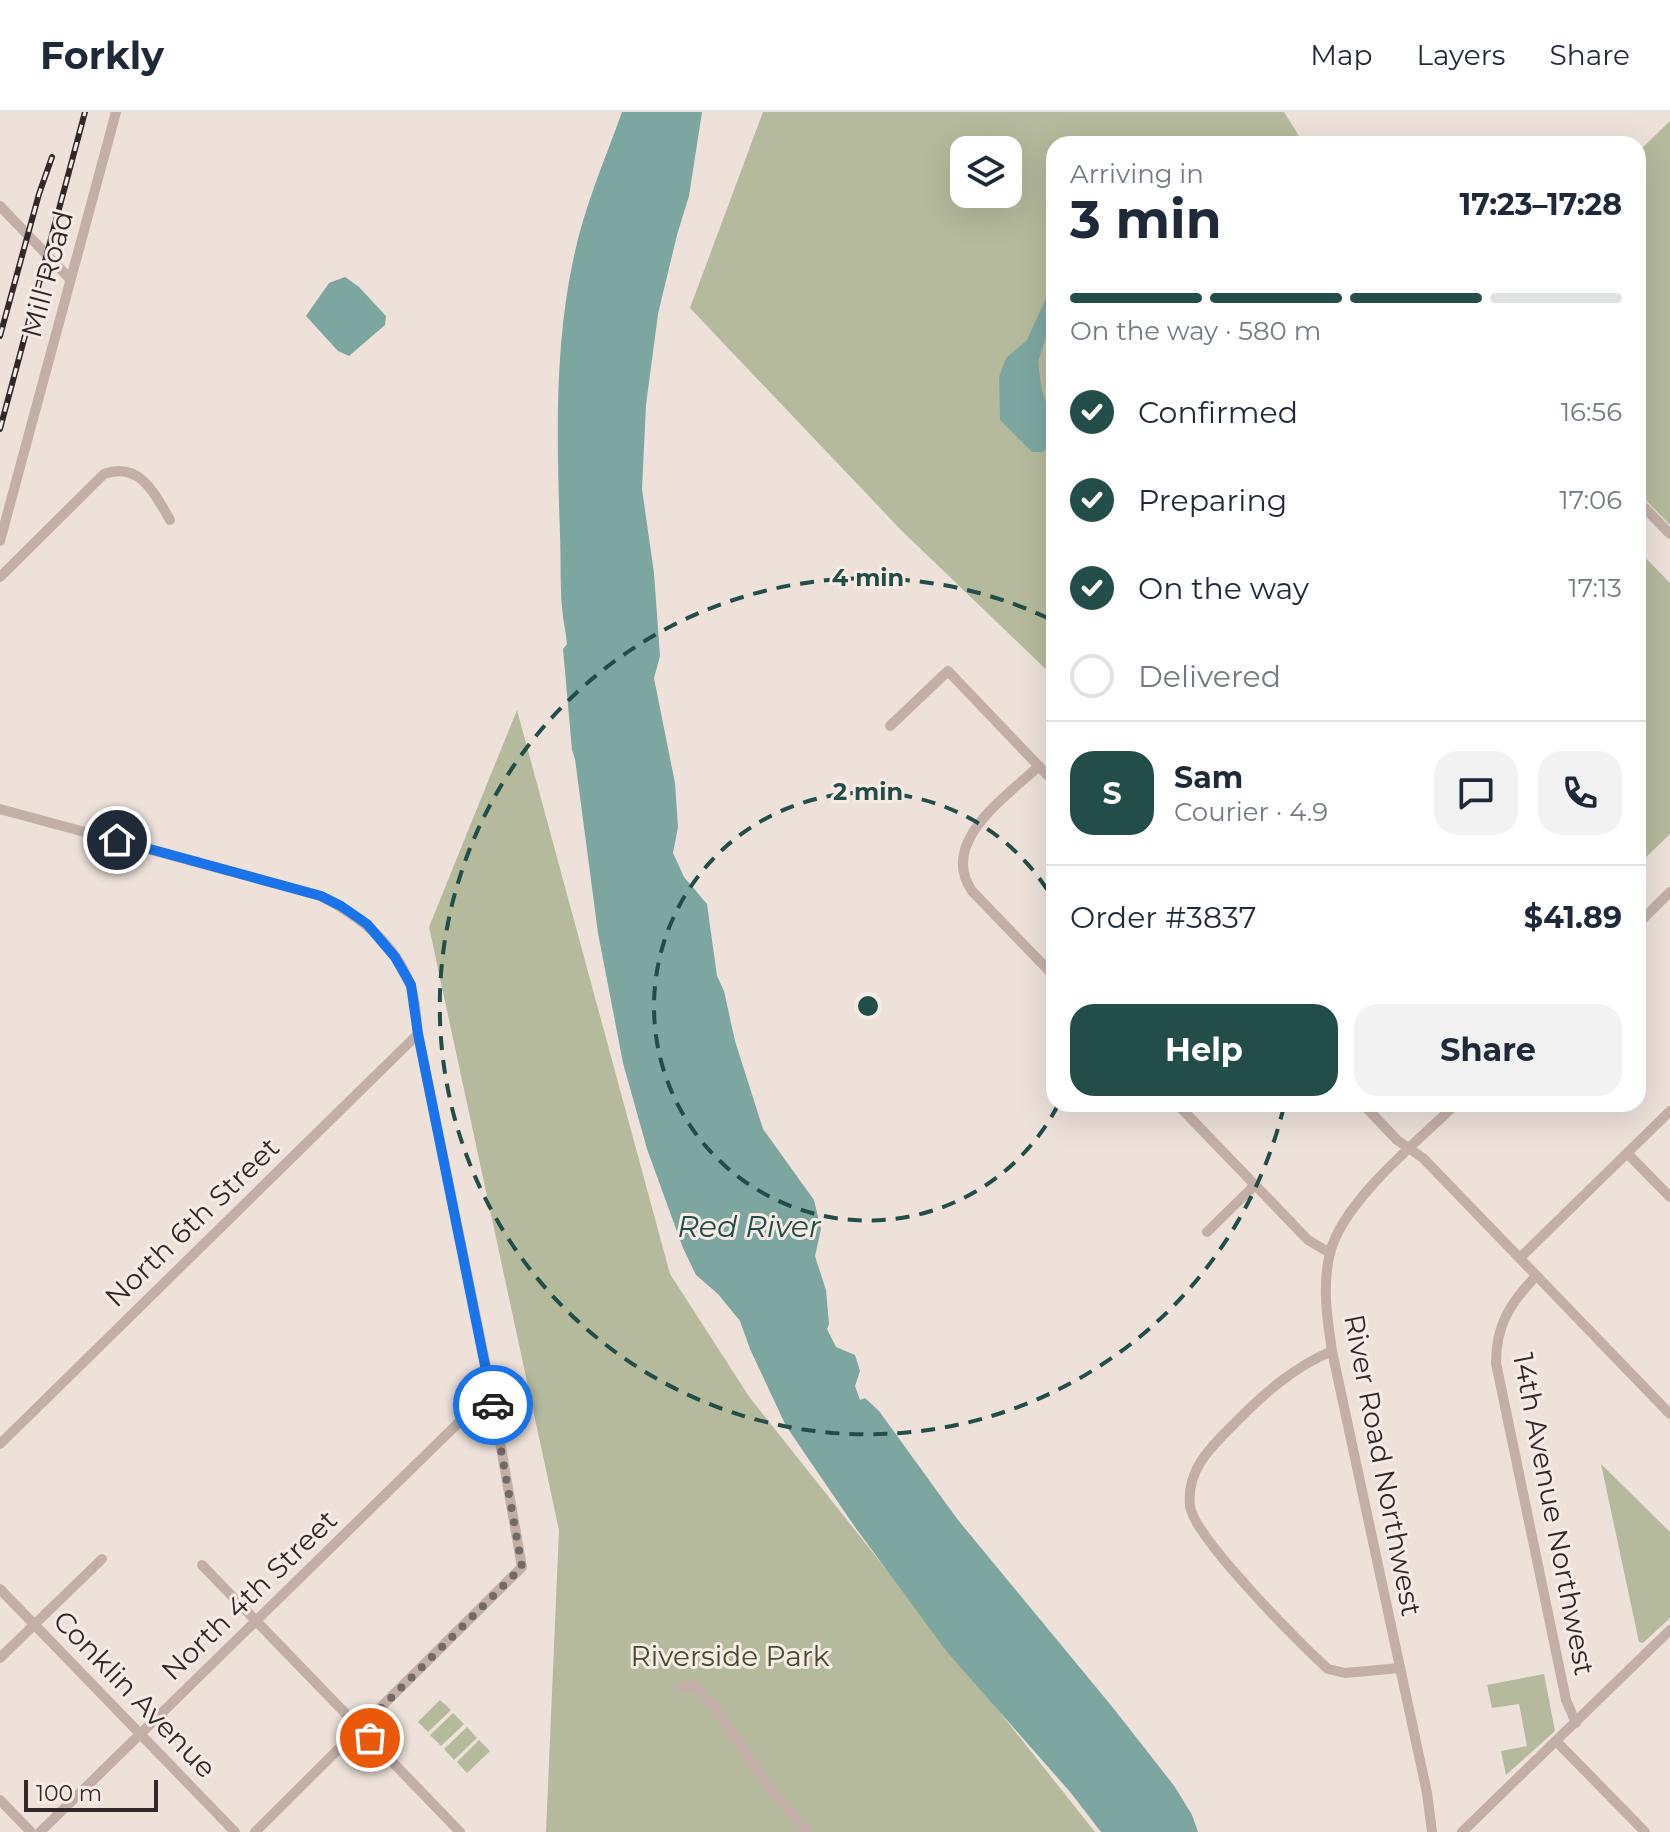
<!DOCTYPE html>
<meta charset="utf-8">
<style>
body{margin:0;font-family:Montserrat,sans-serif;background:#f2f2f3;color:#1f2937;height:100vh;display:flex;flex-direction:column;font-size:30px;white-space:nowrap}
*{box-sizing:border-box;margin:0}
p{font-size:26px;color:#747a83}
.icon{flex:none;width:44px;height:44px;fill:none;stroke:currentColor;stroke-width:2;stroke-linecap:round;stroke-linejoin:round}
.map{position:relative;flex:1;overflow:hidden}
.details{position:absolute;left:1046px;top:24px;width:600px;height:976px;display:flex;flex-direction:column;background:#fff;border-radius:24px;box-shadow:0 8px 32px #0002}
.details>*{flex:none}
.tools{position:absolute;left:950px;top:24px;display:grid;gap:16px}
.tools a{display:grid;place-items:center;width:72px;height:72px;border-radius:16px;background:#fff;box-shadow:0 8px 32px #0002;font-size:40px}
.scale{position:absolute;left:24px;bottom:20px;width:134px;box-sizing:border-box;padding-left:8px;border:4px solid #312827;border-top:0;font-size:22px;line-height:28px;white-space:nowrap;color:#312827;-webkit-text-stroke:6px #f6ebe5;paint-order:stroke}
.pin{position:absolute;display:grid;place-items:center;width:68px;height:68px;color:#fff;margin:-34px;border:4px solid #fff;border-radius:50%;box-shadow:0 2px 8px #0007}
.courier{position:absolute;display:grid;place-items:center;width:80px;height:80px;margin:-40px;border:6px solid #1a73e8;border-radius:50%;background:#fff;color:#222;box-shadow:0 2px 10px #0007}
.head em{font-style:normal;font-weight:700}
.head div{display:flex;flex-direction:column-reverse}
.head{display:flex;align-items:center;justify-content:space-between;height:136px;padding:0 24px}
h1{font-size:52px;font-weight:700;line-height:60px}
.bar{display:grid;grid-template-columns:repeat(4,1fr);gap:12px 8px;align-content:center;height:96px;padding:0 24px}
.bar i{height:10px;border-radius:6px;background:#e0e1e3}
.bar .on{background:#224d48}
.bar p{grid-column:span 4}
.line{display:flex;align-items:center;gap:20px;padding:0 24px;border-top:2px solid #e0e1e3}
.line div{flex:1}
.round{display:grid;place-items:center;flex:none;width:84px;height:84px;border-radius:24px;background:#f2f2f3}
ol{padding:0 24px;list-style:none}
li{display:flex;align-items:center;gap:24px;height:88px}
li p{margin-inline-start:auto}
li .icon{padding:8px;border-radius:50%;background:#224d48;color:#fff;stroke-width:4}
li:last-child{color:#747a83}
li i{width:44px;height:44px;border:4px solid #e0e1e3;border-radius:50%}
.button{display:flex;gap:16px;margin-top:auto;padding:16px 24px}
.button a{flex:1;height:92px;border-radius:24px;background:#224d48;color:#fff;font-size:32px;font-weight:700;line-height:92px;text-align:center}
.button a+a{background:#f2f2f3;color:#1f2937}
header{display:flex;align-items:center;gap:48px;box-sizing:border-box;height:112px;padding:0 40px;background:#fff;border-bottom:2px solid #e0e1e3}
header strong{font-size:38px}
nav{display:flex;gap:44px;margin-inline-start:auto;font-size:28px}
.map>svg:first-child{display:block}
</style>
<header>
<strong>Forkly</strong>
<nav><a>Map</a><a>Layers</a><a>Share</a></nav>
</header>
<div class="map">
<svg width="1670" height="1720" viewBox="0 0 1670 1720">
<rect width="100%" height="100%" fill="#ede1da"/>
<g fill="#b5ba9c" fill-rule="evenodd">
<path d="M763 0H1284L1304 32H1054V565L900 417 690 196ZM964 38H1008V82H964Z"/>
<polygon points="1670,9 1670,413 1638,380 1638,40"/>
<polygon points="1638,438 1670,471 1670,722 1638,753"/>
<polygon points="517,598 670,1162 750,1286 1095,1720 546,1720 559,1418 429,815"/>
<polygon points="1601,1352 1670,1420 1670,1506 1643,1531 1639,1530"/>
<polygon points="1544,1562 1555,1619 1506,1663 1501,1639 1527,1634 1519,1592 1492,1596 1487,1573"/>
<polygon points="440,1588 451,1598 428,1620 418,1610"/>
<polygon points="453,1601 464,1612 441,1634 430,1623"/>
<polygon points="467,1615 477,1626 454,1648 444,1637"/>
<polygon points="479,1628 490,1639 467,1661 457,1650"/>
</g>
<g fill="#7da6a0">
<path d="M622 0H702L689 84 677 123 658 202 646 293 642 377 654 461 660 544 654 566 675 671 678 715 673 741 684 765 707 792 717 864 724 879 735 929 763 1017 814 1088 821 1117 815 1144 826 1178 829 1212 827 1217 836 1235 855 1243 860 1259 855 1274 860 1288 865 1286 879 1299 958 1408 1114 1597 1175 1675 1192 1703 1198 1720H1101L1071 1681 947 1540 855 1415 786 1314 750 1237 740 1209 718 1182 696 1163 683 1136 647 1037 623 951 598 821 575 647 572 638 563 537 567 532C566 520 563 508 562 496 560 472 561 447 560 423 557 333 554 237 573 149 583 97 605 48 622 0Z"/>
<polygon points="345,165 359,175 386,204 385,213 349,244 338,239 306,204 329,171"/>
<polygon points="1054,169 1054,202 1038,249 1041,274 1053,317 1051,334 1042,340 1032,340 1000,308 999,265 1006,246 1027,228"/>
</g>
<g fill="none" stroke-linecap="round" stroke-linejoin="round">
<g stroke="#c3afa8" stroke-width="10">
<polyline points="0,94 70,167"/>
<polyline points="1638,389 1670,422"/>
<polyline points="0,429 116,0"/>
<path d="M0 465 104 362C140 349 155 382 170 408"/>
<polyline points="890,614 948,559 1054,670"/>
<path d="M1039 654C1007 684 938 730 972 779L1054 864"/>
<path d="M0 697 321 784C359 804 394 830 410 872 416 887 416 907 418 922L491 1279 522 1455 255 1720"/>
<polyline points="1638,812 1670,780"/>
<polyline points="1177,992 1308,1128 1330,1141"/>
<polyline points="1363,992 1397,1028 1423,1046 1670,1302"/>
<polyline points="1628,1042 1670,1085"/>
<polyline points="1207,1120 1255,1073"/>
<polyline points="1520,1146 1670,999"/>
<path d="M1536 1164C1510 1191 1496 1213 1496 1251L1566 1588 1576 1611"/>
<path d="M1332 1239C1294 1255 1263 1282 1234 1312 1211 1335 1186 1358 1190 1394 1193 1424 1302 1534 1328 1557L1345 1561 1400 1556"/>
<polyline points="0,1332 418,922"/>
<polyline points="202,1453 460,1720"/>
<polyline points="0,1477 235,1720"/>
<polyline points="0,1546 102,1447"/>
<polyline points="680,1576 694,1573 713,1593 771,1678 808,1720"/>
<polyline points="1557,1630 1645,1720"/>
<polyline points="0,1688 31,1720"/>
<polyline points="40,1720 491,1279"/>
<path d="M1432 1720 1427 1681 1332 1239C1327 1206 1322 1173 1330 1141 1343 1089 1417 1030 1456 992"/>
<polyline points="1462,1720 1670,1518"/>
</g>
<g stroke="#312827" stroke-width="6">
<g id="rail">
<polyline points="0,224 39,82 52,45"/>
<polyline points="0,317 85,0"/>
</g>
</g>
<use href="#rail" stroke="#f6ebe5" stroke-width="3" stroke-dasharray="9" stroke-linecap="butt"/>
</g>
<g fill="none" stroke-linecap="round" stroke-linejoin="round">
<polyline stroke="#736966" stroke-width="8" stroke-dasharray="0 14.4" points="370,1626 360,1617 522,1455 493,1293"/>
<polyline stroke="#1a73e8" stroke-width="10" points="117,728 321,784 341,794 367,812 395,845 411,873 418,922 493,1293"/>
</g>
<g fill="none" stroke="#224d48" stroke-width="4" stroke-dasharray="14 10">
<path d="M1058 993A214 214 0 1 1 1053 787"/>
<path d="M1284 994A428 428 0 1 1 1052 508"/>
</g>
<g text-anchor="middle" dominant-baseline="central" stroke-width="6" stroke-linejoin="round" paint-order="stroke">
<g font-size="28" fill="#312827" stroke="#f6ebe5">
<text transform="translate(47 162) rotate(-75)">Mill Road</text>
<text transform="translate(192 1110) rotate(-44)">North 6th Street</text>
<text transform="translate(1383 1353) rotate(79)">River Road Northwest</text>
<text transform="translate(1554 1402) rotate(79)">14th Avenue Northwest</text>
<text transform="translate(249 1483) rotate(-44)">North 4th Street</text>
<text transform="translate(135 1582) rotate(46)">Conklin Avenue</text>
</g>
<g font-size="28" fill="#474c2e" stroke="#f6ebe5">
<text x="730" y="1544">Riverside Park</text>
</g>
<g font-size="30" font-style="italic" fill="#224d48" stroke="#f6ebe5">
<text x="749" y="1114">Red River</text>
</g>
</g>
<circle cx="868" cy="894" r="12" fill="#224d48" stroke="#f6ebe5" stroke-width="4"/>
<g font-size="24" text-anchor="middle" font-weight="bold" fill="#224d48" stroke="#f6ebe5" stroke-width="6" stroke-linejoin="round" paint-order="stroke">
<text x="868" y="474">4 min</text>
<text x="868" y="688">2 min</text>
</g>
</svg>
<div class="tools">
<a><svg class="icon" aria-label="layers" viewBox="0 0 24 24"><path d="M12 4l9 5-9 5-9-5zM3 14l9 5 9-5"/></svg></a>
</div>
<div class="scale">100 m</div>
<div class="pin" style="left:370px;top:1626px;background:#ea580c"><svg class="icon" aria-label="bag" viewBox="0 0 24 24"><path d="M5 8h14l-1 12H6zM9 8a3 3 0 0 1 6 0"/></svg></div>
<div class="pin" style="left:117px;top:728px;background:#1f2937"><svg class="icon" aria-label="home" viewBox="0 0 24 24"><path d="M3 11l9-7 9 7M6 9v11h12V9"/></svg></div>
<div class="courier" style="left:493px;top:1293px"><svg class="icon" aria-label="car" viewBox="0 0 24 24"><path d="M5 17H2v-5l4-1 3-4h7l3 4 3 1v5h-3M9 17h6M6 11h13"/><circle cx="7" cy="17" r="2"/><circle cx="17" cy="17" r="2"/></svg></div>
<section class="details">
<div class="head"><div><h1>3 min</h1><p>Arriving in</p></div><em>17:23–17:28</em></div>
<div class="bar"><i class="on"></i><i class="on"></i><i class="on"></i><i></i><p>On the way · 580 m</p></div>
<ol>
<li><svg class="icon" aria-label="check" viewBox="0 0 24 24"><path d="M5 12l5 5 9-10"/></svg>Confirmed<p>16:56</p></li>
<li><svg class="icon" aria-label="check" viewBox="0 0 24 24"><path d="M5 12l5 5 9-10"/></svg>Preparing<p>17:06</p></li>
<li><svg class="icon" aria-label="check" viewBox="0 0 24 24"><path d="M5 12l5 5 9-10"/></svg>On the way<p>17:13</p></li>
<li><i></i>Delivered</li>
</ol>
<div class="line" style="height:144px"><b class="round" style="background:#224d48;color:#fff">S</b><div><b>Sam</b><p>Courier · 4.9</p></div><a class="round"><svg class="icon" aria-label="chat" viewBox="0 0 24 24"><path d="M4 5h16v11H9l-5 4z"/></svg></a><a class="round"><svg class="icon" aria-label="phone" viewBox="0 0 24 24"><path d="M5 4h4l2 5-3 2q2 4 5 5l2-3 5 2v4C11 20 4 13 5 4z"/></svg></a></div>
<div class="line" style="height:104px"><div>Order #3837</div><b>$41.89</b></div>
<div class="button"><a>Help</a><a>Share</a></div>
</section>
</div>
